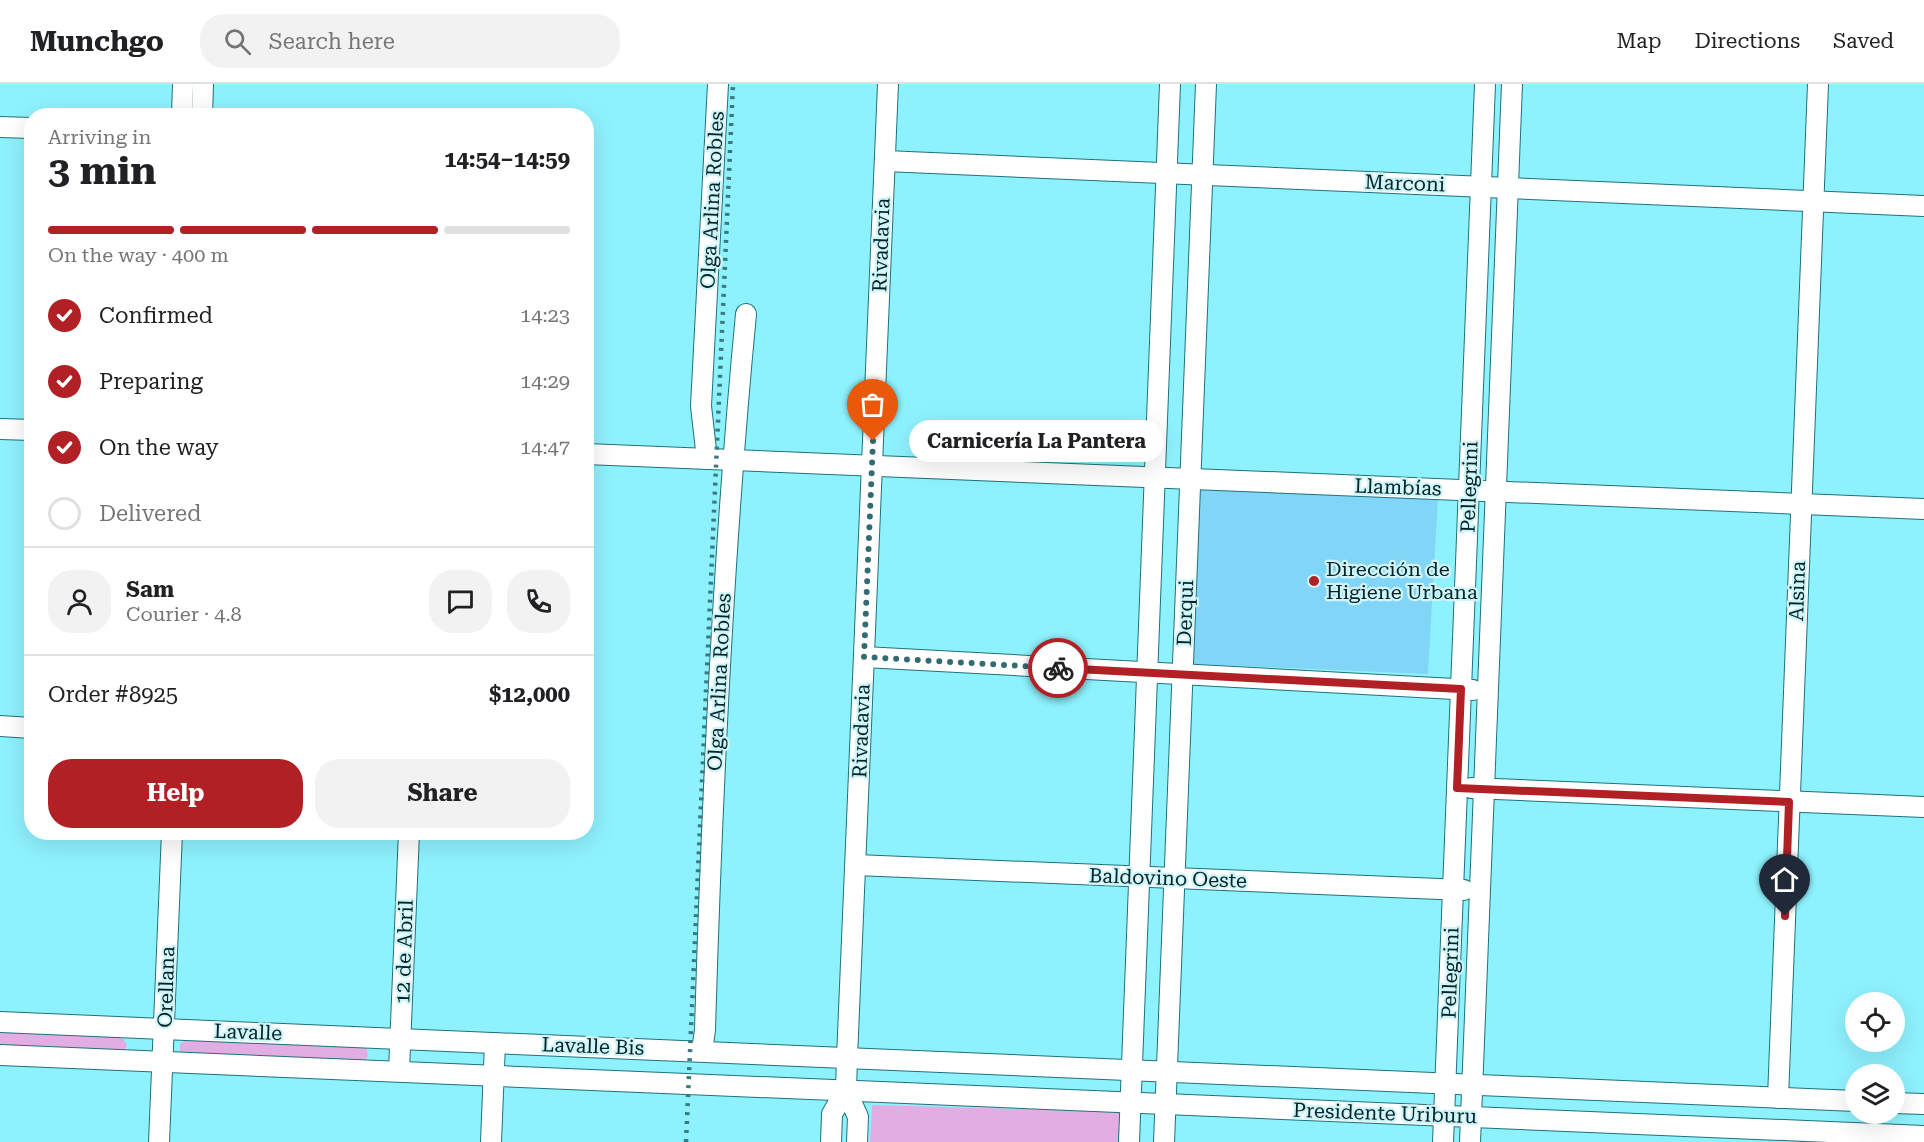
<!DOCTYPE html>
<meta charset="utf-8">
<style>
body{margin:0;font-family:"Roboto Serif",serif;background:#f2f2f2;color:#202124;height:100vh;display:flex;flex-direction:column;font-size:22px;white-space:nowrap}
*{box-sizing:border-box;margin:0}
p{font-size:20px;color:#757577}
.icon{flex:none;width:33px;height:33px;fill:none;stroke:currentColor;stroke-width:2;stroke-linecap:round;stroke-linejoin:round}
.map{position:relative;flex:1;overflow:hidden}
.side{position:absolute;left:24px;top:24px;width:570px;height:732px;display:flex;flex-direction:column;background:#fff;border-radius:24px;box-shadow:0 6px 24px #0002}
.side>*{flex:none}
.tools{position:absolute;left:1845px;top:908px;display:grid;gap:12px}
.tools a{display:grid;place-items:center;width:60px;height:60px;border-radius:50%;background:#fff;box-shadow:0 6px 24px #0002;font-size:30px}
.pin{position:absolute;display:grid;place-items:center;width:51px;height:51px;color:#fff;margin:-62px -26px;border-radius:50% 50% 50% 0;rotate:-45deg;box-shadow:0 0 6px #0007}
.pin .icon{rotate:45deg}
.courier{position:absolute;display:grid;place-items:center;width:60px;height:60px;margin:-30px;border:4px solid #b12025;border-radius:50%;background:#fff;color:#222;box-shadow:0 2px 8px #0007}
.bubble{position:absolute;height:42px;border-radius:21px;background:#fff;box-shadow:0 6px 24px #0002;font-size:20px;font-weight:700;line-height:42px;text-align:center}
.overview em{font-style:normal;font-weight:700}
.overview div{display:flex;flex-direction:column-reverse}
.overview{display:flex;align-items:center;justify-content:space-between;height:102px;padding:0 24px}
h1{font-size:39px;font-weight:700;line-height:45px}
.bar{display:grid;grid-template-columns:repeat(4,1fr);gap:9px 6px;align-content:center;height:72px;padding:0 24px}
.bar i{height:8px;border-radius:4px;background:#e0e0e0}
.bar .selected{background:#b12025}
.bar p{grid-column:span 4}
.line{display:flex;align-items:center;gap:15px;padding:0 24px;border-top:2px solid #e0e0e0}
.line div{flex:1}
.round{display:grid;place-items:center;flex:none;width:63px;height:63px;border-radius:24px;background:#f2f2f2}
ol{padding:0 24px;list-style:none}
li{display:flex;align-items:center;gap:18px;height:66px}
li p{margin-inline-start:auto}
li .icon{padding:6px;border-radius:50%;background:#b12025;color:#fff;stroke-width:4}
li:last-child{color:#757577}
li i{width:33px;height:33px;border:3px solid #e0e0e0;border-radius:50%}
.action{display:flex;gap:12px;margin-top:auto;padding:12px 24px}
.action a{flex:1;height:69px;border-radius:24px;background:#b12025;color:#fff;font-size:24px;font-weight:700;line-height:69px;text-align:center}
.action a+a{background:#f2f2f2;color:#202124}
header{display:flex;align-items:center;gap:36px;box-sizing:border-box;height:84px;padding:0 30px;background:#fff;border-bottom:2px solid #e0e0e0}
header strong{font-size:28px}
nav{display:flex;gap:33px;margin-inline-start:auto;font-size:21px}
.search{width:420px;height:54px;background:#f2f2f2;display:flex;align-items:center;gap:15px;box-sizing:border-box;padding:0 21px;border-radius:24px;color:#757577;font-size:22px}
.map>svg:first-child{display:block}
</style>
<header>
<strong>Munchgo</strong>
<div class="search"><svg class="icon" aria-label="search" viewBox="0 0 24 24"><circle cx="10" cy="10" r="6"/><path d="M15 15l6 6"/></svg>Search here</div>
<nav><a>Map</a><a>Directions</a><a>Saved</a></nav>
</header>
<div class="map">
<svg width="1924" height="1058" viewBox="0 0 1924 1058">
<rect width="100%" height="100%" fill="#8ef2fe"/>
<g fill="#e1ade3">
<polygon points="0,948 122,953 127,961 123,968 0,964"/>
<polygon points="187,955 366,962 368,972 365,977 180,969 180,960"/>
<polygon points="872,1021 1120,1028 1119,1058 870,1058"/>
</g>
<polygon fill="#81d6f8" points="1199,406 1438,413 1428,590 1193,580"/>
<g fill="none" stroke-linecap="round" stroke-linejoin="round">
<g stroke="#1f717a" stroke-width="22">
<g id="minor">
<polyline points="182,32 183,0"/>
<polyline points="202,32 203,0"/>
<polyline points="0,43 32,44"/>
<polyline points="885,77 1924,122"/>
<polyline points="0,345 32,346"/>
<polyline points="586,370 1924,425"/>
<polyline points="707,375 701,322 718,0"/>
<polyline points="864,573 1473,606"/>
<polyline points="0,642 32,644"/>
<polyline points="1471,704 1924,723"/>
<polyline points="856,781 1464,806"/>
<polyline points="0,938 1856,1017"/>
<path d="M702 967 705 946C712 706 723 468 746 230"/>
<polyline points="0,971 1924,1052"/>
<polyline points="399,987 409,748"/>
<polyline points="1778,1014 1818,0"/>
<polyline points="1894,1019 1924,1020"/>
<polyline points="159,1058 172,748"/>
<polyline points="491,1058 495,959"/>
<polyline points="831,1058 832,1030 846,1006"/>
<polyline points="857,1058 858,1033 846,1006 847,974 888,0"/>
<polyline points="1129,1058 1170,0"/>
<polyline points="1164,1058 1206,0"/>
<polyline points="1443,1058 1485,0"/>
<polyline points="1470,1058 1512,0"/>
</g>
</g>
<use href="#minor" stroke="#fff" stroke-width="20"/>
<polyline stroke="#3c7880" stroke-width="4.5" stroke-dasharray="3 6" stroke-linecap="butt" points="686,1058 733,0"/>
</g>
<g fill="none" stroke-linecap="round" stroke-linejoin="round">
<polyline stroke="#336b72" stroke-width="6" stroke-dasharray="0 10.8" points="873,357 864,573 1058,584"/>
<polyline stroke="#b12025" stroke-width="8" points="1058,584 1461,605 1457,704 1789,718 1785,832"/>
</g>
<circle fill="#b12025" stroke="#d0f5f9" stroke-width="2" cx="1314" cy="497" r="6"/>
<g text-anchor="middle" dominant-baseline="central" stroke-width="4.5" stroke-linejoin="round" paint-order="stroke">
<g font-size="20" fill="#022327" stroke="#d0f5f9">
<text transform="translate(1405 99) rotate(2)">Marconi</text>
<text transform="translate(712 116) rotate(-87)">Olga Arlina Robles</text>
<text transform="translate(881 161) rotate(-88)">Rivadavia</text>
<text transform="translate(1398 403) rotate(2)">Llambías</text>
<text transform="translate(1469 403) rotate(-88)">Pellegrini</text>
<text transform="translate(1797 507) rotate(-88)">Alsina</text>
<text transform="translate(1185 529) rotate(-88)">Derqui</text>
<text transform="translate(719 598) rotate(-87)">Olga Arlina Robles</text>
<text transform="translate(861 647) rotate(-88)">Rivadavia</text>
<text transform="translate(1168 794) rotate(2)">Baldovino Oeste</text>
<text transform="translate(404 868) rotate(-88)">12 de Abril</text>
<text transform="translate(1450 889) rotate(-88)">Pellegrini</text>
<text transform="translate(166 903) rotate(-88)">Orellana</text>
<text transform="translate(248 948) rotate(2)">Lavalle</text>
<text transform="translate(593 962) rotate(2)">Lavalle Bis</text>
<text transform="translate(1385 1029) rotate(2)">Presidente Uriburu</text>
</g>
<g font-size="20" fill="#022327" stroke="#d0f5f9" text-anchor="start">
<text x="1326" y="485">Dirección de<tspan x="1326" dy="23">Higiene Urbana</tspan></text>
</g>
</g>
</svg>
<div class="tools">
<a><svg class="icon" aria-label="locate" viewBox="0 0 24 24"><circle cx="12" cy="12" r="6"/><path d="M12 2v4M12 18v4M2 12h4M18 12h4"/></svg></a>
<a><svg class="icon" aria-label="layers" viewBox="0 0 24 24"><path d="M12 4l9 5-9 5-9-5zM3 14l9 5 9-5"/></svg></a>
</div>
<div class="pin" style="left:873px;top:357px;background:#ea580c"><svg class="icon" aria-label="bag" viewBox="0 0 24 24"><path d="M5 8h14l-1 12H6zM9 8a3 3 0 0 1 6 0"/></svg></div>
<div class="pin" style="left:1785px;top:832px;background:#1f2937"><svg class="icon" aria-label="home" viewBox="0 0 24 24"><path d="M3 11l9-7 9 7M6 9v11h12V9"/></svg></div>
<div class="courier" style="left:1058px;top:584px"><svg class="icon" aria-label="bike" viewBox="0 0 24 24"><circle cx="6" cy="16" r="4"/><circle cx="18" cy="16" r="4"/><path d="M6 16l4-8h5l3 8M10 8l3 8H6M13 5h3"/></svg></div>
<div class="bubble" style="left:909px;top:336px;width:255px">Carnicería La Pantera</div>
<section class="side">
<div class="overview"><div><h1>3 min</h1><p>Arriving in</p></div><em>14:54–14:59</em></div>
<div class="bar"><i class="selected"></i><i class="selected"></i><i class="selected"></i><i></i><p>On the way · 400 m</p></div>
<ol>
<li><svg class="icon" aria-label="check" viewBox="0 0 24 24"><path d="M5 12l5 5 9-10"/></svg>Confirmed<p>14:23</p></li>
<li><svg class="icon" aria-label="check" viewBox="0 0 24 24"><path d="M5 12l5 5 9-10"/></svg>Preparing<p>14:29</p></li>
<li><svg class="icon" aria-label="check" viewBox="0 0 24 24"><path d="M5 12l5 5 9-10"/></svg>On the way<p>14:47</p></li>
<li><i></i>Delivered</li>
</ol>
<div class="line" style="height:108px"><a class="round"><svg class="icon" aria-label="person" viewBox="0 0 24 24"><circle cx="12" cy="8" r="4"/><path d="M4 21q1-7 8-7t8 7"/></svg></a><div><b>Sam</b><p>Courier · 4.8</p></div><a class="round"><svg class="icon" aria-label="chat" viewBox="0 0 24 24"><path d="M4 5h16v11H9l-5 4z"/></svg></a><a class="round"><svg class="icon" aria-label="phone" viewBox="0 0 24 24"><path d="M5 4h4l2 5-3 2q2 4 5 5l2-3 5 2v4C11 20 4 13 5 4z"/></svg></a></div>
<div class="line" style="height:78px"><div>Order #8925</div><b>$12,000</b></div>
<div class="action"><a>Help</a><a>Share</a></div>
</section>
</div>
